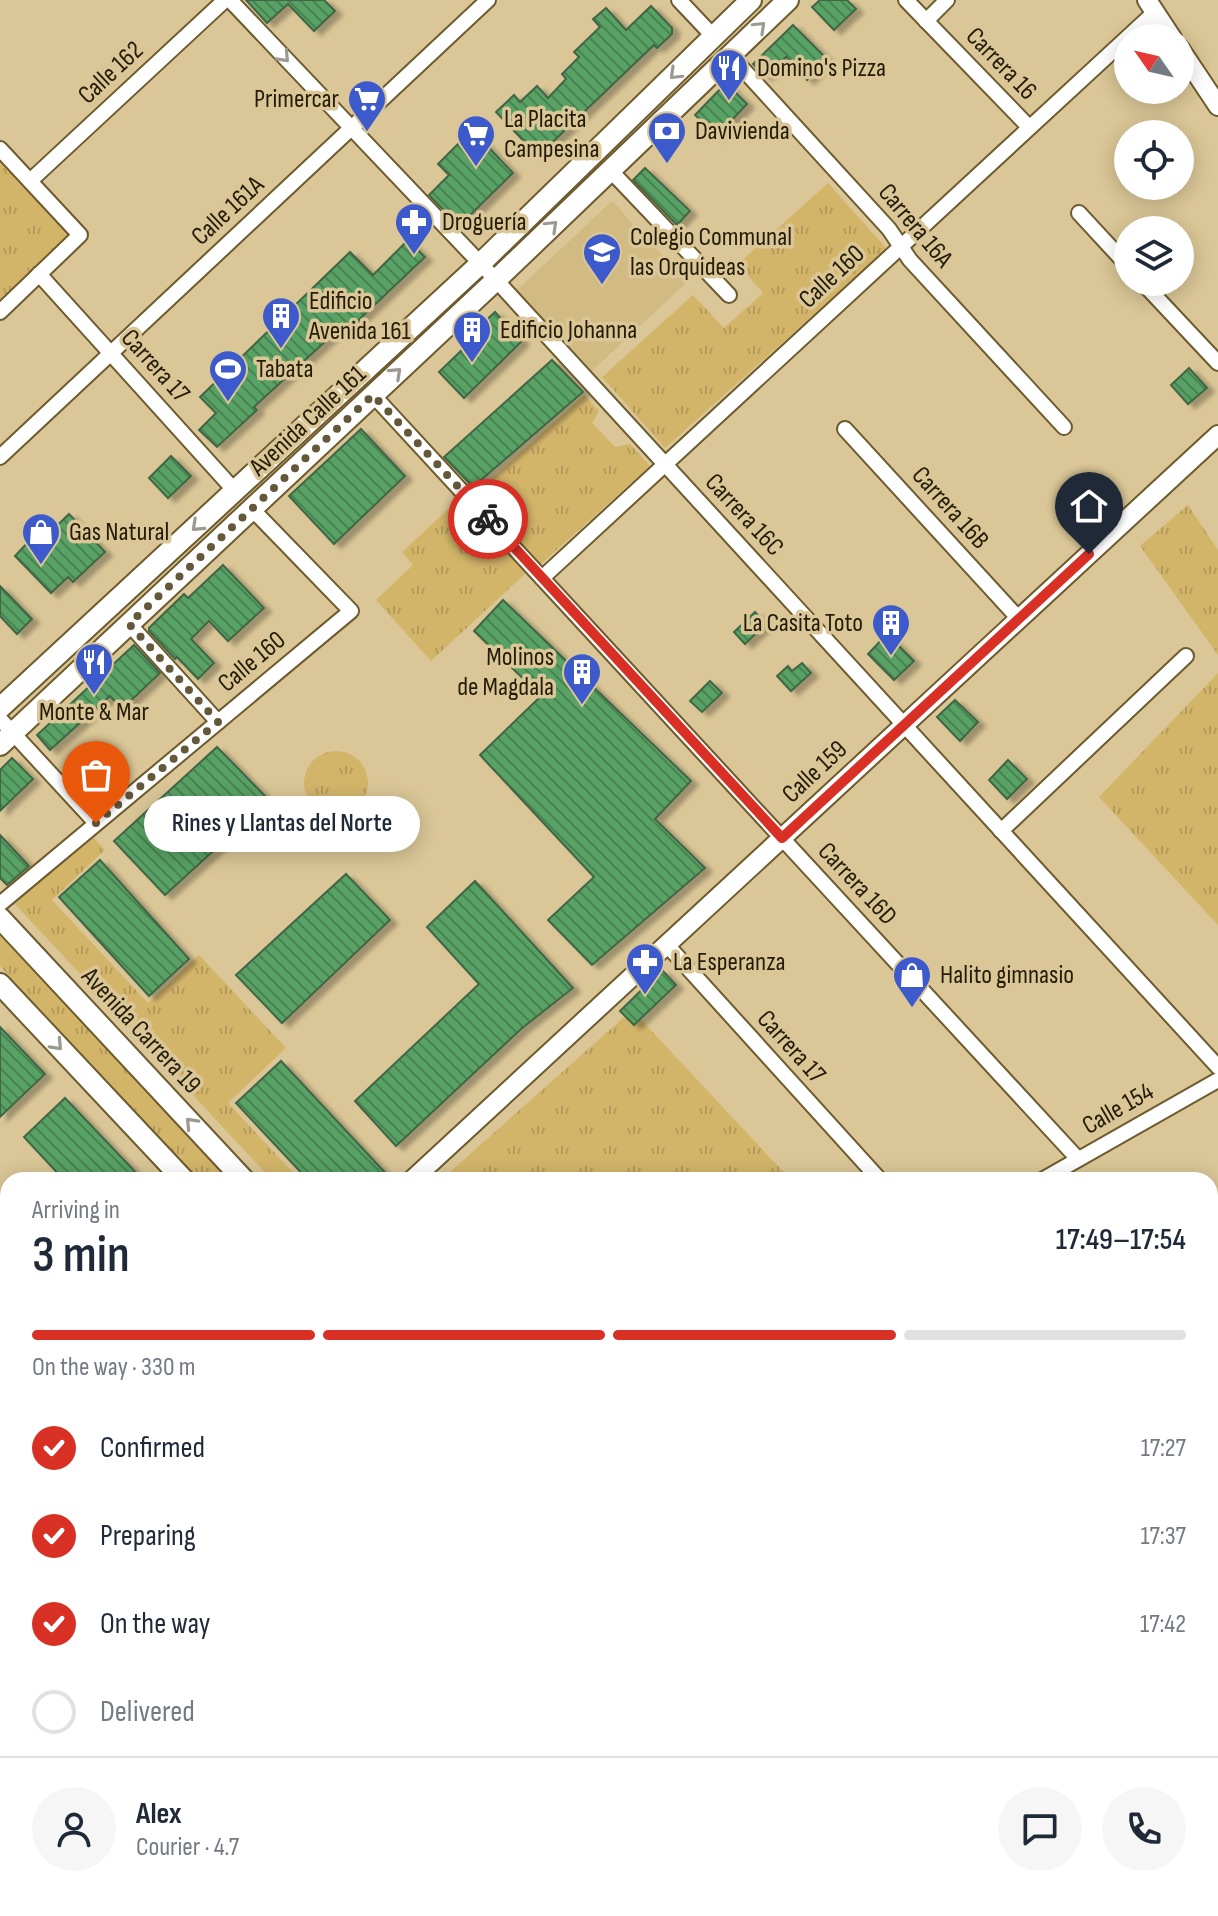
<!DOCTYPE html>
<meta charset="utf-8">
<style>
body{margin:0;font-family:"Sofia Sans Condensed",sans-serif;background:#f6f6f7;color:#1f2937;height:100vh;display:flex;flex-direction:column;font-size:30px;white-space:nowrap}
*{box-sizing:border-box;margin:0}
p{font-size:26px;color:#747a83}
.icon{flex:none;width:44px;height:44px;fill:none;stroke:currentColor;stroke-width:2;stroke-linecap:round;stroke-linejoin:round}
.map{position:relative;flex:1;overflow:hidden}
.sheet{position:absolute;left:0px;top:1172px;width:1218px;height:744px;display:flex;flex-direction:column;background:#fff;border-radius:24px 24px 0 0;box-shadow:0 4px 20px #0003}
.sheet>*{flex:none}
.needle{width:52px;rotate:304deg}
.controls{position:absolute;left:1114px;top:24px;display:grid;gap:16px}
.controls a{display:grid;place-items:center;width:80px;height:80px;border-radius:50%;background:#fff;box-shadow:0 4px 20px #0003;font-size:40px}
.pin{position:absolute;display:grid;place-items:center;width:68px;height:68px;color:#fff;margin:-82px -34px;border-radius:50% 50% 50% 0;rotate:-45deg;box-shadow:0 0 8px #0007}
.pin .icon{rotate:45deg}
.courier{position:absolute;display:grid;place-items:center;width:80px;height:80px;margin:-40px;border:6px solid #d93025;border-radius:50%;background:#fff;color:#222;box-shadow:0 2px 10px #0007}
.bubble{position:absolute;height:56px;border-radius:28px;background:#fff;box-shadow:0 4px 20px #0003;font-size:26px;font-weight:600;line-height:56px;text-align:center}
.overview em{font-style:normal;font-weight:600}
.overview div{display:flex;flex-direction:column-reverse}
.overview{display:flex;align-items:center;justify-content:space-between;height:136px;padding:0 32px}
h1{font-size:52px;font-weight:600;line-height:60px}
.bar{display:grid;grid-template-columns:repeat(4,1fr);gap:12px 8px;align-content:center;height:96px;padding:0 32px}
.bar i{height:10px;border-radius:6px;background:#e0e1e3}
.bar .active{background:#d93025}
.bar p{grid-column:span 4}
.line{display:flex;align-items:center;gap:20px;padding:0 32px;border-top:2px solid #e0e1e3}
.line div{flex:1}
.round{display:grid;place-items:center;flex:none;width:84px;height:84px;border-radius:42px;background:#f6f6f7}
ol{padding:0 32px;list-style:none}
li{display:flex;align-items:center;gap:24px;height:88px}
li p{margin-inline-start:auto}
li .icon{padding:8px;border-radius:50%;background:#d93025;color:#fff;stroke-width:4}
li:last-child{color:#747a83}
li i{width:44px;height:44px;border:4px solid #e0e1e3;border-radius:50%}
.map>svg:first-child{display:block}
</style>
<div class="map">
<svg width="1218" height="1916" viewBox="0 0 1218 1916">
<defs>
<pattern id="grass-tufts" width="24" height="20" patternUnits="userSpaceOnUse" patternTransform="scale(2)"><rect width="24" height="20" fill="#d3b56a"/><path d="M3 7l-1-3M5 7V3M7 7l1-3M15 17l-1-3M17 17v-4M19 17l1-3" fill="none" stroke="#b59b5b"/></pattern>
<pattern id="building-back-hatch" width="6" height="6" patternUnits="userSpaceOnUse" patternTransform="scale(2)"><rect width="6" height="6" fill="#58a265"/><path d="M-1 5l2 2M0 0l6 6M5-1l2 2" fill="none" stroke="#498351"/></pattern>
<filter id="shadow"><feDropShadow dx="7" dy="4" stdDeviation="2" flood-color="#0004"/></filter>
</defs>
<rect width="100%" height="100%" fill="#dac696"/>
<g fill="#d2bb83">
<polygon points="612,201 687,282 592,371 517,290"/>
<polygon points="1218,1396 1218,1916 961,1916 953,1908 1210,1908 1210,1400"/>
<polygon points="568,1908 818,1908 826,1916 559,1916"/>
</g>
<g fill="url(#grass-tufts)">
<polygon points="0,162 69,234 0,300"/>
<polygon points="828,183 887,249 665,448 602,377 693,295 724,328 763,293 738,264"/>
<polygon points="584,395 599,411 592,423 615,447 630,444 650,466 540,565 476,493"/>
<polygon points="459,499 527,572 431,661 376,600 413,565 402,552"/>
<polygon points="1188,505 1218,550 1218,655 1140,546"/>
<polygon points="1218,673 1218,925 1099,797"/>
<circle cx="336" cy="783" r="32"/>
<polygon points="91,835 105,850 52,900 148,1003 199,955 286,1048 228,1103 300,1180 272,1180 13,902"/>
<polygon points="0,933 231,1180 197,1180 0,966"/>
<polygon points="632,1010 791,1180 441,1180"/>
<polygon points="8,1648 8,1774 0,1766 0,1656"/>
</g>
<g fill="url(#building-back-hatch)" stroke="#406645" stroke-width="2" filter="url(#shadow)">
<polygon points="246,0 324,0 335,11 314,31 288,4 267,23"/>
<polygon points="820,0 847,0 856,9 834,30 812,7"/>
<polygon points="651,6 672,28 672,34 657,48 654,45 538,156 496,112 514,95 520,102 537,86 548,98 566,79 562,74 579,57 574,52 600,27 593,19 606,8 626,30"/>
<polygon points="793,25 828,60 807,80 786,57 765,76 753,64"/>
<polygon points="726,83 747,104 717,136 695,115"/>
<polygon points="472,130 513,173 459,226 429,195 449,175 438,164"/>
<polygon points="645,168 690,211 677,225 633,180"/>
<polygon points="408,240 425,257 346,332 341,327 254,407 257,410 217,447 199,430 216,413 200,397 350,252 373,275"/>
<polygon points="495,312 522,341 464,398 439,372 467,345 464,341"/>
<polygon points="552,360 583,392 473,487 444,457"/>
<polygon points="1189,368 1207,388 1188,404 1171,385"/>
<polygon points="361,429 405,476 334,544 289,496"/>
<polygon points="171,456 191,476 168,498 149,478"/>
<polygon points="69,514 105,552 73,582 68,577 51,593 15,556 31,539 37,545"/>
<polygon points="223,565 264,608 228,641 209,621 191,639 214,663 198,679 177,657 175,659 149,631 149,628 184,594 188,598"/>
<polygon points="0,586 32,619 17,634 0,616"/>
<polygon points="503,600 691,781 655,819 705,868 592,965 548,920 594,877 480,755 541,696 474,631"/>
<polygon points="755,612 766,624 745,644 734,632"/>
<polygon points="887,634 914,661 894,680 868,654"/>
<polygon points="134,645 160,673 122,709 110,696 50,750 37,735"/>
<polygon points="802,663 811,673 791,691 777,676 788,666 792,671"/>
<polygon points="710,681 722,693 702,712 690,701"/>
<polygon points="955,700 978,722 960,741 937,717"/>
<polygon points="217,747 269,800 165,895 114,841"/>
<polygon points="12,758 33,779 0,811 0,770"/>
<polygon points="1008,760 1027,779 1007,799 989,780"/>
<polygon points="0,835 29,866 7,885 0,878"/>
<polygon points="100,860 189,959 149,996 59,897"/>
<polygon points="346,874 390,920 282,1023 236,975"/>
<polygon points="475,881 573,988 521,1029 396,1146 355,1101 479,984 427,927"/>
<polygon points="662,970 676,985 634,1025 620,1011"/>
<polygon points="0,1027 45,1074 0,1117"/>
<polygon points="281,1061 392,1180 308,1180 236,1103"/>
<polygon points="65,1098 143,1180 64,1180 24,1137"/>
</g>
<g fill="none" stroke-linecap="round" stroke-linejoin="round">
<g stroke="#6d5b2d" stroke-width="18">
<g id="minor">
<polyline points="230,0 496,280 1218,1067"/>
<polyline points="679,0 713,36"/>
<polyline points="906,0 1029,127"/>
<polyline points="926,21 947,0"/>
<polyline points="730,55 889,229 910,260 1064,427"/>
<polyline points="0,149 80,235 0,312"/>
<polyline points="610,170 729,295"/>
<polyline points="30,181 225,0"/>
<polyline points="1079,213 1128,266"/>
<polyline points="39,274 235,491"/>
<polyline points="1142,282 1218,363"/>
<polyline points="373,395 1078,1159"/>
<polyline points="845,429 1019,619"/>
<polyline points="0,457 488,0"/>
<polyline points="542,578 1155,12"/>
<polyline points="129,624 218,722"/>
<polyline points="0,719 96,823"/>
<polyline points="1001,831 1186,656"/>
<polyline points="0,904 351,611 252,509"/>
<polyline points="667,945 880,1180"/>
<polyline points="1042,1180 1218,1080"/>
<polyline points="0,1277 8,1286"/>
<polyline points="0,1904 12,1916"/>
<polyline points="135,1916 143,1908"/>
</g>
</g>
<g stroke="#6d5b2d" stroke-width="22">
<g id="tertiary">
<polyline points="1147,0 1172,38"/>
<polyline points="1180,49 1218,106"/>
<polyline points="412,1180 1218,435"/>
<polyline points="0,1562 8,1554"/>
</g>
</g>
<g stroke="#6d5b2d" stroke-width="24">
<g id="secondary">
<polyline points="0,708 480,264 751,0"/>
<polyline points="0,745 496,280 788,0"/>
<polyline points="0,918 244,1180"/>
<polyline points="0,984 184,1180"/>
<polyline points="862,1908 870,1916"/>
<polyline points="922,1908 929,1916"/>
</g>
</g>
<g stroke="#56689e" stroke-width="28">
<g id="primary">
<polyline points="1210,1303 1218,1298"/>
<polyline points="1210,1345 1218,1341"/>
<polyline points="420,1916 428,1908"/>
<polyline points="524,1916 532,1908"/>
</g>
</g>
<use href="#minor" stroke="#fff" stroke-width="14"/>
<use href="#tertiary" stroke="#fff" stroke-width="18"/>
<use href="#secondary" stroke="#fff" stroke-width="20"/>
<use href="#primary" stroke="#aabdf5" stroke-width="24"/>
</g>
<defs><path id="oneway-chevron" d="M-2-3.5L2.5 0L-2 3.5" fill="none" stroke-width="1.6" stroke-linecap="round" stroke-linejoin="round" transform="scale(2)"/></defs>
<g stroke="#9c9990">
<use href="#oneway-chevron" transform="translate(760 27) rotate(-44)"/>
<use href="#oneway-chevron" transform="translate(284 57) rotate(47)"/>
<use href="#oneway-chevron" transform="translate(675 74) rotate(136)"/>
<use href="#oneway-chevron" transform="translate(552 226) rotate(-44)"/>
<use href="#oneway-chevron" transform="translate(396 373) rotate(-43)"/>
<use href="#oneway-chevron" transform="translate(197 526) rotate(137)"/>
<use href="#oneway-chevron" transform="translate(57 1045) rotate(47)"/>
<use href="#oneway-chevron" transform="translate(191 1123) rotate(-133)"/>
</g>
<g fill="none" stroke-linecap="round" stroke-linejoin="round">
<polyline stroke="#64583a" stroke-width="8" stroke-dasharray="0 14.4" points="96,823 218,722 129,624 373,395 488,519"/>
<polyline stroke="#d93025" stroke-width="10" points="488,519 782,838 1089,554"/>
</g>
<defs>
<g id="restaurant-pin" transform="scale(2)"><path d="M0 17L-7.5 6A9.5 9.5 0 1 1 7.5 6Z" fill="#3c5acc" stroke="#dac696"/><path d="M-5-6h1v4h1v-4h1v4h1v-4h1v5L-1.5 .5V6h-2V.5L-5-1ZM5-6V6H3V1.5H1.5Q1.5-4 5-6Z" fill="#fff"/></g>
<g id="supermarket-pin" transform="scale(2)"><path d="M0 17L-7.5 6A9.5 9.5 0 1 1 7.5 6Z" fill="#3c5acc" stroke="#dac696"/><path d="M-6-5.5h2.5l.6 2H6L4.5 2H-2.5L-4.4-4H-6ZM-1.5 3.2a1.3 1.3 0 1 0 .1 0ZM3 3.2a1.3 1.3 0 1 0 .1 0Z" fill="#fff"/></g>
<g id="bank-pin" transform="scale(2)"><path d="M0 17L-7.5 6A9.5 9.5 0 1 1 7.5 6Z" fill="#3c5acc" stroke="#dac696"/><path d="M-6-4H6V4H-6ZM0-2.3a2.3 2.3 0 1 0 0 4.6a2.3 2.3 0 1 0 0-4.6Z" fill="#fff"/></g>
<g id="pharmacy-pin" transform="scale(2)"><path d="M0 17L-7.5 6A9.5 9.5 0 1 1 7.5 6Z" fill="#3c5acc" stroke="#dac696"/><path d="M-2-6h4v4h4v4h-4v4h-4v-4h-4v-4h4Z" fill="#fff"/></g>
<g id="school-pin" transform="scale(2)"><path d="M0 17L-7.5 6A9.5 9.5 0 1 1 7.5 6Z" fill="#3c5acc" stroke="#dac696"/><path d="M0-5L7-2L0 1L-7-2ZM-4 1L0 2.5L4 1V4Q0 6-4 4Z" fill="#fff"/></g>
<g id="building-pin" transform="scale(2)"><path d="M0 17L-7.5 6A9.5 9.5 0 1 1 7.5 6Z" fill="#3c5acc" stroke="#dac696"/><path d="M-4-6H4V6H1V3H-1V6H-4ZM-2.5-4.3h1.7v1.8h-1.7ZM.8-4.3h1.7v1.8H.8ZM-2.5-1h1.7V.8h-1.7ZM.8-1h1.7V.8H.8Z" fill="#fff"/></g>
<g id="stadium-pin" transform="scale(2)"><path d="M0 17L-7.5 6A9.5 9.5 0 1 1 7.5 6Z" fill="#3c5acc" stroke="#dac696"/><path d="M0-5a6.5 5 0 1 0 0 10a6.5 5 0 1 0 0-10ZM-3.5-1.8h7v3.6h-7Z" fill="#fff"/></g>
<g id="shop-pin" transform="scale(2)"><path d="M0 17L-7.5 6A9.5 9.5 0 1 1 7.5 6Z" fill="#3c5acc" stroke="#dac696"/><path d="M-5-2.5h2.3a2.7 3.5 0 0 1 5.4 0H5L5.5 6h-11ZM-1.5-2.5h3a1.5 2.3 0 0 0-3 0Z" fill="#fff"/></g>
</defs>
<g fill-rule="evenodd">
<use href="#restaurant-pin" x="729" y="68"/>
<use href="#supermarket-pin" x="367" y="99"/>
<use href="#bank-pin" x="667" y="131"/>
<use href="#supermarket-pin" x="476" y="134"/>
<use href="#pharmacy-pin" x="414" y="222"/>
<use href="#school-pin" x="602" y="252"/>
<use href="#building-pin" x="281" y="316"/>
<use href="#building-pin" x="472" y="330"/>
<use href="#stadium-pin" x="228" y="369"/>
<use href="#shop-pin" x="41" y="532"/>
<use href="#building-pin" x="891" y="623"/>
<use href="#restaurant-pin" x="94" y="662"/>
<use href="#building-pin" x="582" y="672"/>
<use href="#pharmacy-pin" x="645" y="962"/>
<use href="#shop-pin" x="912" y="975"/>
</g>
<g text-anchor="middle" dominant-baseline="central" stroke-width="7" stroke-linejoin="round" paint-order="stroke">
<g font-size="26" fill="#241c09" stroke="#dac696">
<text transform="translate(1001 64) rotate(46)">Carrera 16</text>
<text transform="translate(111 73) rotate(-43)">Calle 162</text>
<text transform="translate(228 211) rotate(-43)">Calle 161A</text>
<text transform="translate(915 226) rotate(50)">Carrera 16A</text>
<text transform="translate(832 277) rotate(-43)">Calle 160</text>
<text transform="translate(155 366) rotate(48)">Carrera 17</text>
<text transform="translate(308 421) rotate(-43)">Avenida Calle 161</text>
<text transform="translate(950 508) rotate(48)">Carrera 16B</text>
<text transform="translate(744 515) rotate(47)">Carrera 16C</text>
<text transform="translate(252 662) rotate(-40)">Calle 160</text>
<text transform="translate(815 772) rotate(-43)">Calle 159</text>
<text transform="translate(857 884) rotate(47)">Carrera 16D</text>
<text transform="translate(141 1031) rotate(47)">Avenida Carrera 19</text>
<text transform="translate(791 1047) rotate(48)">Carrera 17</text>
<text transform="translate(1118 1109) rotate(-30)">Calle 154</text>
</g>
<g font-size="26" fill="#241c09" stroke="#dac696" text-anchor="start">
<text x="757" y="68">Domino's Pizza</text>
<text x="339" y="99" text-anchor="end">Primercar</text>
<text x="504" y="119">La Placita<tspan x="504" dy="30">Campesina</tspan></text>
<text x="695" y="131">Davivienda</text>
<text x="442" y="222">Droguería</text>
<text x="630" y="237">Colegio Communal<tspan x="630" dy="30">las Orquideas</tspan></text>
<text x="309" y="301">Edificio<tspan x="309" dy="30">Avenida 161</tspan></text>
<text x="500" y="330">Edificio Johanna</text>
<text x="256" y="369">Tabata</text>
<text x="69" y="532">Gas Natural</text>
<text x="863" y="623" text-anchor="end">La Casita Toto</text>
<text x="554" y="657" text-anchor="end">Molinos<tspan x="554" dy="30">de Magdala</tspan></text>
<text x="94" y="712" text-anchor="middle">Monte &amp; Mar</text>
<text x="673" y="962">La Esperanza</text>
<text x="940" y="975">Halito gimnasio</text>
</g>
</g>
</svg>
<div class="controls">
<a><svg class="needle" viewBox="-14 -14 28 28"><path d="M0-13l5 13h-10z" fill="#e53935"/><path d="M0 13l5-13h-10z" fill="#747a83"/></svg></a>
<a><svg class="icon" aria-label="locate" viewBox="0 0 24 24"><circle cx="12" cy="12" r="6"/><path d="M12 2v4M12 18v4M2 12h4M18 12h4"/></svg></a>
<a><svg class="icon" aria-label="layers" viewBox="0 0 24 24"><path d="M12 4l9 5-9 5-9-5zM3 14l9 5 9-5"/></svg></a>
</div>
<div class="pin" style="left:96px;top:823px;background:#ea580c"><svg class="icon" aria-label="bag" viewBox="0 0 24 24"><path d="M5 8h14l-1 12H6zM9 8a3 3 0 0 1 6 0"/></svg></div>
<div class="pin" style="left:1089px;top:554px;background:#1f2937"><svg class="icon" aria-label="home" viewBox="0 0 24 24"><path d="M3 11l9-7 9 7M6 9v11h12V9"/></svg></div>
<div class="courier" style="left:488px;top:519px"><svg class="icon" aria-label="bike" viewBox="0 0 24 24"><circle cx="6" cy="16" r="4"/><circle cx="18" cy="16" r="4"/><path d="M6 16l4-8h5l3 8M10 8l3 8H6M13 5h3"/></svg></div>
<div class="bubble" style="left:144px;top:796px;width:276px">Rines y Llantas del Norte</div>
<section class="sheet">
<div class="overview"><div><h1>3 min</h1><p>Arriving in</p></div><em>17:49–17:54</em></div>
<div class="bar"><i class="active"></i><i class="active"></i><i class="active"></i><i></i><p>On the way · 330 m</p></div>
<ol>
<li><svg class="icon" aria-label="check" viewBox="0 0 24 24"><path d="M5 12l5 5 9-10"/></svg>Confirmed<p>17:27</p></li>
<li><svg class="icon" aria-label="check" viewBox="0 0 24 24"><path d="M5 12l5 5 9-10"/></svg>Preparing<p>17:37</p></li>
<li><svg class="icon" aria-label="check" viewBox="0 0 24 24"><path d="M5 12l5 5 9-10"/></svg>On the way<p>17:42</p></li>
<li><i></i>Delivered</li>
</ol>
<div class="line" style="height:144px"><a class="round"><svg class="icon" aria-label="person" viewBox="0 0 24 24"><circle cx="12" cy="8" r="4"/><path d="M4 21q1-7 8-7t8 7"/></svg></a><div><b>Alex</b><p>Courier · 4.7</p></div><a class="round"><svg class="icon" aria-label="chat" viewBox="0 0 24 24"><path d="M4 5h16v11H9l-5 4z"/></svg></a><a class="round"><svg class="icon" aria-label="phone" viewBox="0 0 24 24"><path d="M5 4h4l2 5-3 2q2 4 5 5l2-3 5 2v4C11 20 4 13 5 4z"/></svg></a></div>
</section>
</div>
